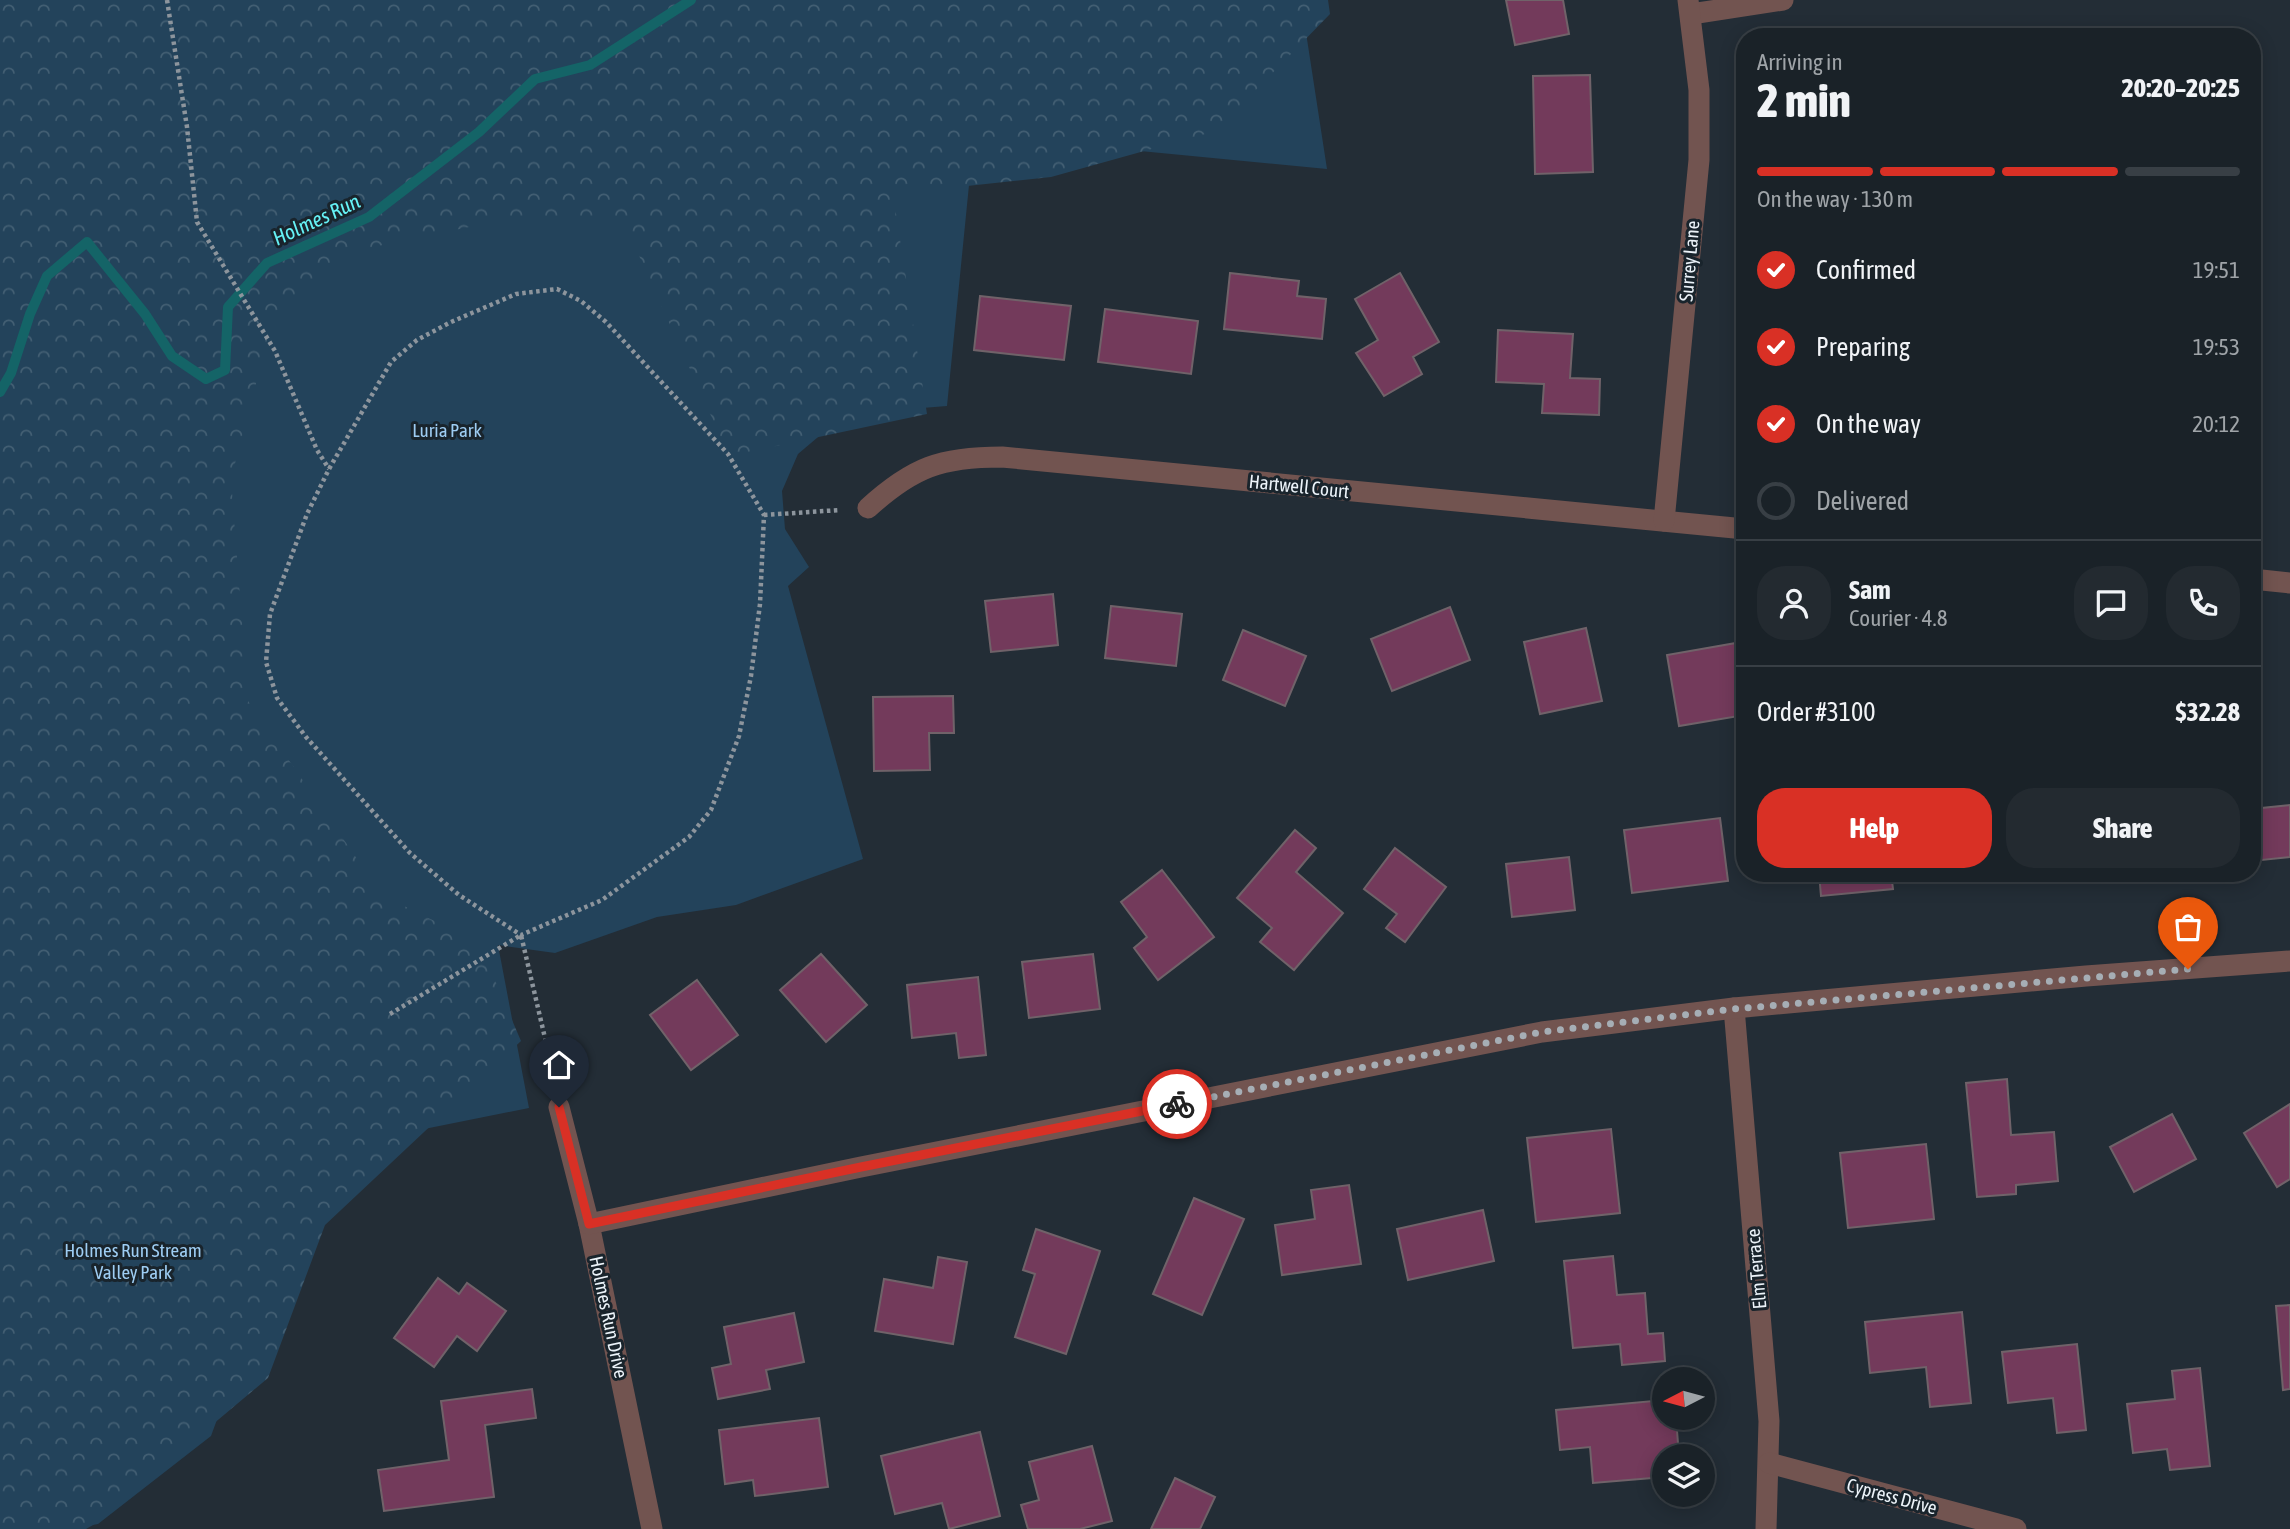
<!DOCTYPE html>
<meta charset="utf-8">
<style>
body{margin:0;font-family:"Asap Condensed",sans-serif;background:#232a30;color:#f1f3f6;height:100vh;display:flex;flex-direction:column;font-size:26px;white-space:nowrap}
*{box-sizing:border-box;margin:0}
p{font-size:23px;color:#9fa4a8}
.icon{flex:none;width:38px;height:38px;fill:none;stroke:currentColor;stroke-width:2;stroke-linecap:round;stroke-linejoin:round}
.map{position:relative;flex:1;overflow:hidden}
.drawer{position:absolute;left:1736px;top:28px;width:525px;height:854px;display:flex;flex-direction:column;background:#1a2228;border-radius:28px;box-shadow:0 4px 18px #0003,0 0 0 2px #383f45}
.drawer>*{flex:none}
.needle{width:46px;rotate:264deg}
.controls{position:absolute;left:1652px;top:1367px;display:grid;gap:14px}
.controls a{display:grid;place-items:center;width:63px;height:63px;border-radius:50%;background:#1a2228;box-shadow:0 4px 18px #0003,0 0 0 2px #383f45;font-size:35px}
.pin{position:absolute;display:grid;place-items:center;width:60px;height:60px;color:#fff;margin:-72px -30px;border-radius:50% 50% 50% 0;rotate:-45deg;box-shadow:0 0 7px #0007}
.pin .icon{rotate:45deg}
.courier{position:absolute;display:grid;place-items:center;width:70px;height:70px;margin:-35px;border:5px solid #d93025;border-radius:50%;background:#fff;color:#222;box-shadow:0 2px 9px #0007}
.headline em{font-style:normal;font-weight:800}
.headline div{display:flex;flex-direction:column-reverse}
.headline{display:flex;align-items:center;justify-content:space-between;height:119px;padding:0 21px}
h1{font-size:46px;font-weight:800;line-height:52px}
.bar{display:grid;grid-template-columns:repeat(4,1fr);gap:10px 7px;align-content:center;height:84px;padding:0 21px}
.bar i{height:9px;border-radius:5px;background:#383f45}
.bar .on{background:#d93025}
.bar p{grid-column:span 4}
.line{display:flex;align-items:center;gap:18px;padding:0 21px;border-top:2px solid #383f45}
.line div{flex:1}
.round{display:grid;place-items:center;flex:none;width:74px;height:74px;border-radius:28px;background:#232a30}
ol{padding:0 21px;list-style:none}
li{display:flex;align-items:center;gap:21px;height:77px}
li p{margin-inline-start:auto}
li .icon{padding:7px;border-radius:50%;background:#d93025;color:#fff;stroke-width:4}
li:last-child{color:#9fa4a8}
li i{width:38px;height:38px;border:4px solid #383f45;border-radius:50%}
.cta{display:flex;gap:14px;margin-top:auto;padding:14px 21px}
.cta a{flex:1;height:80px;border-radius:28px;background:#d93025;color:#fff;font-size:28px;font-weight:800;line-height:80px;text-align:center}
.cta a+a{background:#232a30;color:#f1f3f6}
.map>svg:first-child{display:block}
</style>
<div class="map">
<svg width="2290" height="1529" viewBox="0 0 2290 1529">
<defs>
<pattern id="forest-crowns" width="20" height="18" patternUnits="userSpaceOnUse" patternTransform="scale(1.75)"><rect width="20" height="18" fill="#23435b"/><path d="M2 6a3 3 0 1 1 6 0M12 15a3 3 0 1 1 6 0" fill="none" stroke="#435f73"/></pattern>
</defs>
<rect width="100%" height="100%" fill="#232d36"/>
<polygon fill="#23435b" points="0,0 1301,0 1327,169 974,135 947,406 885,411 824,432 798,454 782,491 785,529 809,567 788,586 863,859 736,905 657,917 555,953 498,945 529,1108 250,1164 258,1308 211,1436 98,1524 72,1529 0,1529"/>
<polygon fill="url(#forest-crowns)" points="0,0 1328,0 1330,14 1216,131 1051,177 893,194 927,414 729,456 623,220 513,218 354,251 272,322 231,479 248,701 382,895 479,943 521,1041 325,1225 268,1378 93,1525 86,1529 0,1529"/>
<g fill="none" stroke-linecap="round" stroke-linejoin="round">
<polyline stroke="#146467" stroke-width="10" points="0,392 11,373 30,314 47,276 87,242 145,314 172,356 206,379 225,370 228,307 267,263 369,217 479,132 535,79 590,65 691,0"/>
</g>
<g fill="#733a5b" stroke="#706269" stroke-width="2">
<polygon points="1506,0 1563,0 1569,34 1515,45"/>
<polygon points="1590,75 1593,172 1535,174 1533,76"/>
<polygon points="1230,273 1299,281 1297,296 1326,299 1322,339 1224,329"/>
<polygon points="1400,273 1439,342 1413,357 1422,374 1384,396 1356,353 1378,340 1355,299"/>
<polygon points="980,296 1071,306 1064,360 974,350"/>
<polygon points="1105,309 1198,321 1191,374 1098,362"/>
<polygon points="1498,330 1573,334 1570,378 1600,379 1599,415 1542,413 1544,384 1496,382"/>
<polygon points="1053,594 1058,645 991,652 985,601"/>
<polygon points="1111,606 1182,614 1176,666 1105,658"/>
<polygon points="1450,607 1470,660 1392,691 1371,639"/>
<polygon points="1586,628 1602,701 1540,714 1524,642"/>
<polygon points="1243,630 1306,656 1285,706 1223,680"/>
<polygon points="1736,643 1745,697 1745,715 1679,726 1667,655"/>
<polygon points="953,696 954,733 929,733 930,770 874,771 873,697"/>
<polygon points="2290,805 2290,857 2252,861 2252,809"/>
<polygon points="1720,818 1728,881 1632,893 1624,830"/>
<polygon points="1295,830 1316,848 1296,872 1343,913 1294,970 1260,942 1272,928 1237,898"/>
<polygon points="1395,848 1446,887 1405,942 1386,928 1397,914 1364,889"/>
<polygon points="1569,857 1575,910 1512,917 1506,864"/>
<polygon points="1162,870 1214,937 1158,980 1134,948 1147,937 1121,902"/>
<polygon points="1819,873 1891,873 1893,889 1821,896"/>
<polygon points="2008,873 2079,873 2079,874 2009,881"/>
<polygon points="821,954 867,1005 826,1042 780,990"/>
<polygon points="1093,954 1100,1009 1029,1018 1022,962"/>
<polygon points="978,977 986,1055 959,1058 956,1033 912,1038 907,985"/>
<polygon points="697,980 738,1035 691,1070 650,1015"/>
<polygon points="2007,1079 2011,1135 2054,1132 2058,1181 2016,1185 2016,1194 1977,1197 1966,1083"/>
<polygon points="2290,1104 2290,1179 2277,1187 2244,1133"/>
<polygon points="2172,1114 2196,1159 2134,1192 2110,1147"/>
<polygon points="1611,1129 1620,1213 1536,1222 1527,1138"/>
<polygon points="1926,1144 1934,1219 1848,1228 1840,1153"/>
<polygon points="1349,1185 1361,1264 1282,1275 1275,1225 1315,1219 1311,1190"/>
<polygon points="1194,1198 1244,1219 1202,1315 1153,1294"/>
<polygon points="1483,1210 1494,1261 1408,1280 1397,1229"/>
<polygon points="1036,1229 1100,1251 1066,1354 1015,1337 1035,1274 1023,1270"/>
<polygon points="1613,1256 1617,1295 1645,1293 1648,1334 1663,1333 1665,1361 1622,1365 1620,1344 1573,1348 1564,1261"/>
<polygon points="938,1257 967,1262 953,1344 875,1331 884,1279 933,1288"/>
<polygon points="438,1278 459,1294 467,1283 506,1311 477,1351 457,1336 434,1367 394,1338"/>
<polygon points="2290,1305 2290,1389 2283,1390 2276,1306"/>
<polygon points="1962,1312 1971,1403 1930,1407 1926,1367 1870,1373 1865,1322"/>
<polygon points="794,1313 804,1362 766,1370 770,1389 718,1399 712,1368 731,1364 724,1327"/>
<polygon points="2077,1344 2086,1430 2057,1433 2053,1398 2008,1403 2002,1352"/>
<polygon points="2200,1368 2210,1466 2170,1470 2167,1449 2133,1453 2127,1404 2175,1399 2172,1371"/>
<polygon points="532,1389 536,1418 485,1425 494,1497 384,1511 378,1470 449,1460 441,1401"/>
<polygon points="1664,1400 1664,1418 1676,1418 1679,1456 1664,1456 1664,1477 1593,1483 1590,1447 1560,1450 1556,1410"/>
<polygon points="819,1418 828,1487 755,1496 753,1480 725,1484 719,1430"/>
<polygon points="980,1432 1000,1516 949,1529 942,1503 895,1514 881,1456"/>
<polygon points="1092,1446 1112,1521 1080,1529 1028,1529 1021,1505 1039,1500 1029,1462"/>
<polygon points="1175,1478 1215,1497 1200,1529 1151,1529"/>
</g>
<g fill="none" stroke-linecap="round" stroke-linejoin="round">
<g stroke="#8d959d" stroke-width="4.5" stroke-dasharray="3.5 3.5" stroke-linecap="butt">
<polyline points="167,0 187,127 197,222 275,351 317,450 329,469"/>
<polygon points="557,289 581,301 606,322 728,454 764,515 760,604 751,676 739,736 711,810 689,837 602,900 521,935 459,895 410,853 306,737 277,698 266,662 270,614 307,514 329,469 391,362 417,340 451,322 516,294"/>
<polyline points="764,515 840,510"/>
<polyline points="390,1014 521,935 555,1081"/>
</g>
<g stroke="#725450" stroke-width="21">
<polyline points="1691,14 1783,0"/>
<path d="M868 508C913 467 941 457 1002 457L1745 529"/>
<polyline points="1664,521 1699,160 1699,90 1688,0"/>
<polyline points="2252,579 2290,583"/>
<polyline points="1734,1008 1769,1421 1766,1529"/>
<polyline points="559,1107 589,1224 652,1529"/>
<polyline points="589,1224 861,1167 1542,1032 1734,1008 2086,976 2290,961"/>
<polyline points="1769,1463 2016,1529"/>
</g>
</g>
<g fill="none" stroke-linecap="round" stroke-linejoin="round">
<polyline stroke="#a6aeb5" stroke-width="7" stroke-dasharray="0 12.6" points="1177,1104 1542,1032 1734,1009 2188,969"/>
<polyline stroke="#d93025" stroke-width="9" points="559,1107 589,1224 861,1167 1177,1104"/>
</g>
<g text-anchor="middle" dominant-baseline="central" stroke-width="6" stroke-linejoin="round" paint-order="stroke">
<g font-size="19" fill="#ecf3f9" stroke="#19242c">
<text transform="translate(1689 261) rotate(-85)">Surrey Lane</text>
<text transform="translate(1299 486) rotate(6)">Hartwell Court</text>
<text transform="translate(1756 1269) rotate(-95)">Elm Terrace</text>
<text transform="translate(609 1317) rotate(78)">Holmes Run Drive</text>
<text transform="translate(1892 1496) rotate(15)">Cypress Drive</text>
</g>
<g font-size="19" fill="#9ecdf3" stroke="#19242c">
<text x="447" y="430">Luria Park</text>
<text x="133" y="1250">Holmes Run Stream<tspan x="133" dy="22">Valley Park</tspan></text>
</g>
<g font-size="21" font-style="italic" fill="#66f2f6" stroke="#19242c">
<text transform="translate(316 219) rotate(-25)">Holmes Run</text>
</g>
</g>
</svg>
<div class="controls">
<a><svg class="needle" viewBox="-14 -14 28 28"><path d="M0-13l5 13h-10z" fill="#e53935"/><path d="M0 13l5-13h-10z" fill="#9fa4a8"/></svg></a>
<a><svg class="icon" aria-label="layers" viewBox="0 0 24 24"><path d="M12 4l9 5-9 5-9-5zM3 14l9 5 9-5"/></svg></a>
</div>
<div class="pin" style="left:2188px;top:969px;background:#ea580c"><svg class="icon" aria-label="bag" viewBox="0 0 24 24"><path d="M5 8h14l-1 12H6zM9 8a3 3 0 0 1 6 0"/></svg></div>
<div class="pin" style="left:559px;top:1107px;background:#1f2937"><svg class="icon" aria-label="home" viewBox="0 0 24 24"><path d="M3 11l9-7 9 7M6 9v11h12V9"/></svg></div>
<div class="courier" style="left:1177px;top:1104px"><svg class="icon" aria-label="bike" viewBox="0 0 24 24"><circle cx="6" cy="16" r="4"/><circle cx="18" cy="16" r="4"/><path d="M6 16l4-8h5l3 8M10 8l3 8H6M13 5h3"/></svg></div>
<section class="drawer">
<div class="headline"><div><h1>2 min</h1><p>Arriving in</p></div><em>20:20–20:25</em></div>
<div class="bar"><i class="on"></i><i class="on"></i><i class="on"></i><i></i><p>On the way · 130 m</p></div>
<ol>
<li><svg class="icon" aria-label="check" viewBox="0 0 24 24"><path d="M5 12l5 5 9-10"/></svg>Confirmed<p>19:51</p></li>
<li><svg class="icon" aria-label="check" viewBox="0 0 24 24"><path d="M5 12l5 5 9-10"/></svg>Preparing<p>19:53</p></li>
<li><svg class="icon" aria-label="check" viewBox="0 0 24 24"><path d="M5 12l5 5 9-10"/></svg>On the way<p>20:12</p></li>
<li><i></i>Delivered</li>
</ol>
<div class="line" style="height:126px"><a class="round"><svg class="icon" aria-label="person" viewBox="0 0 24 24"><circle cx="12" cy="8" r="4"/><path d="M4 21q1-7 8-7t8 7"/></svg></a><div><b>Sam</b><p>Courier · 4.8</p></div><a class="round"><svg class="icon" aria-label="chat" viewBox="0 0 24 24"><path d="M4 5h16v11H9l-5 4z"/></svg></a><a class="round"><svg class="icon" aria-label="phone" viewBox="0 0 24 24"><path d="M5 4h4l2 5-3 2q2 4 5 5l2-3 5 2v4C11 20 4 13 5 4z"/></svg></a></div>
<div class="line" style="height:91px"><div>Order #3100</div><b>$32.28</b></div>
<div class="cta"><a>Help</a><a>Share</a></div>
</section>
</div>
